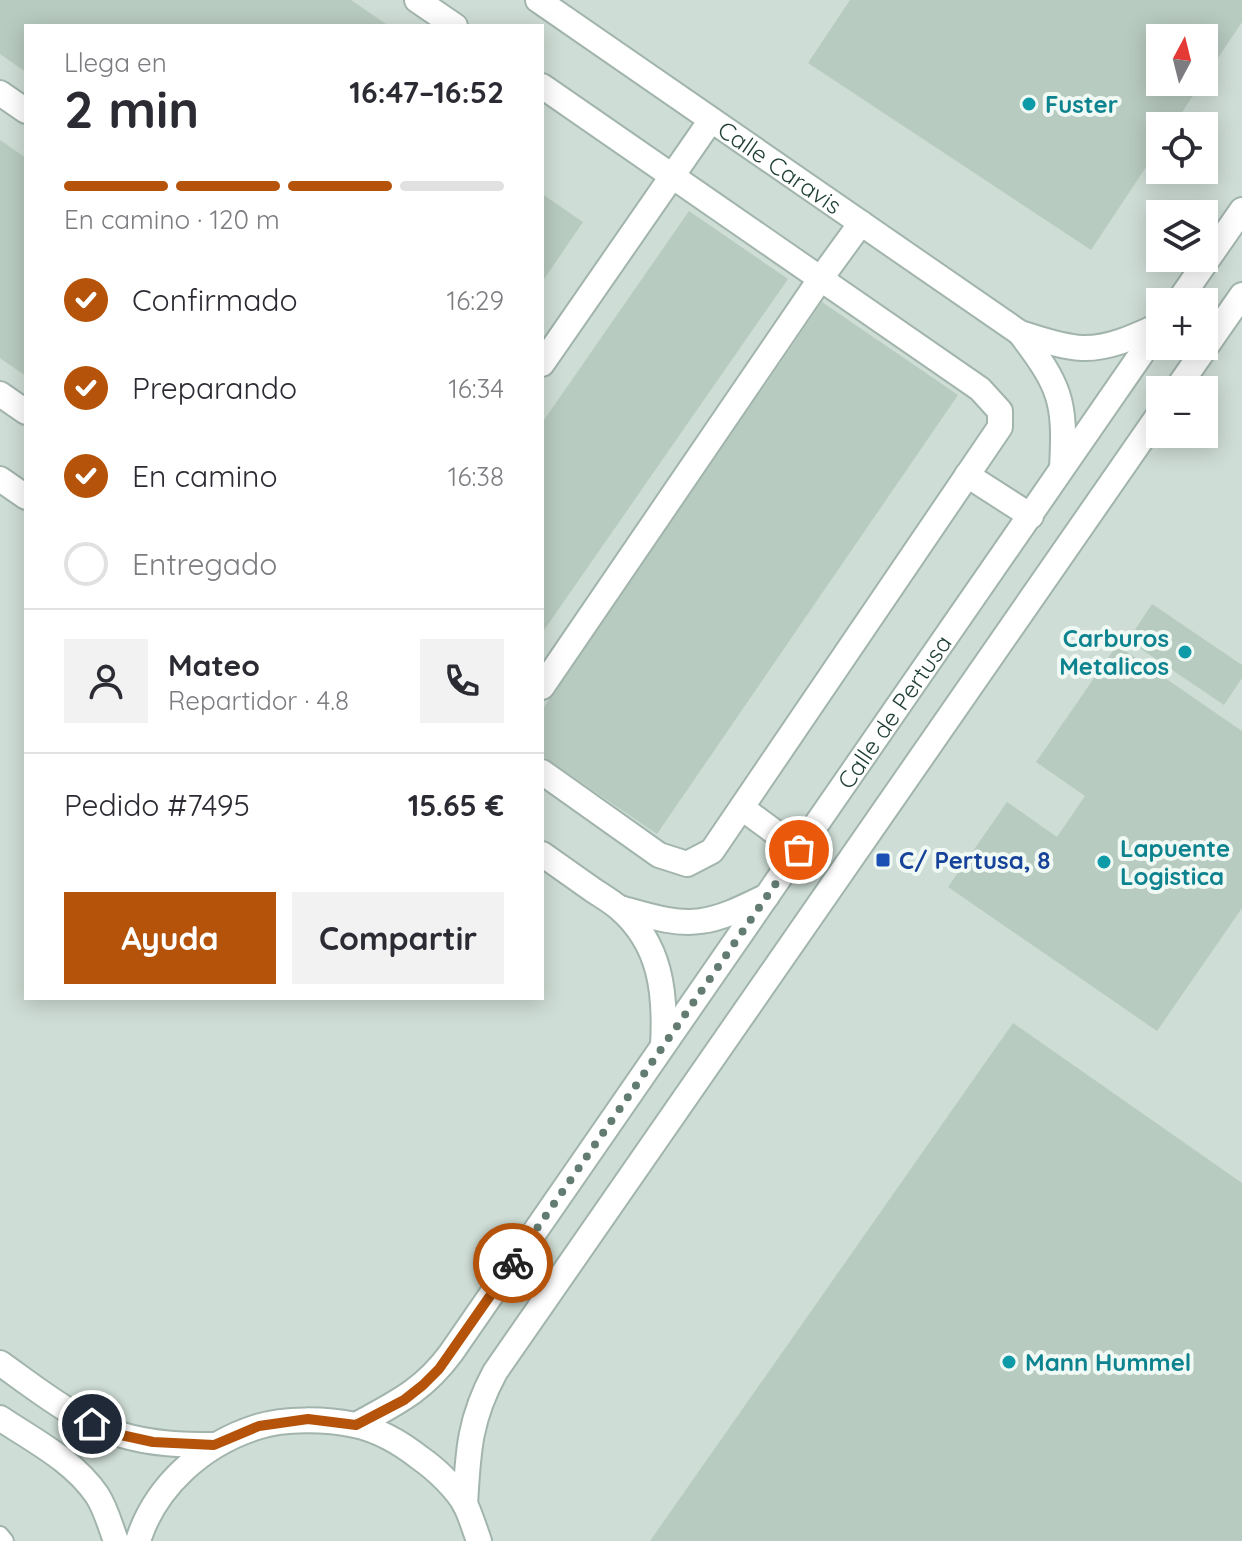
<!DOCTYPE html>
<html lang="es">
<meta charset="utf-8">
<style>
body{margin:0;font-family:Quicksand,sans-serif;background:#f2f2f3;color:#2b2b33;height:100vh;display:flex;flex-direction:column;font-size:30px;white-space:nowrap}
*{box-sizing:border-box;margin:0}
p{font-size:26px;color:#7c7c81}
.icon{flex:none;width:44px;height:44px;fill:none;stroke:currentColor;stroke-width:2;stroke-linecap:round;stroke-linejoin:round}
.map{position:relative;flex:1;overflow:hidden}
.panel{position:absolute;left:24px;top:24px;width:520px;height:976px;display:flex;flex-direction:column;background:#fff;border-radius:0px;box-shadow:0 4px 20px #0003}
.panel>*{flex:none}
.needle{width:52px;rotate:7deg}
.buttons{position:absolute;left:1146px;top:24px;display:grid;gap:16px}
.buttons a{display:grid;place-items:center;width:72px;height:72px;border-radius:0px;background:#fff;box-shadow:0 4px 20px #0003;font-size:40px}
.pin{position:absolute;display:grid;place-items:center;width:68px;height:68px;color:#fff;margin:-34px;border:4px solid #fff;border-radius:50%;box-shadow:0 2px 8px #0007}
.courier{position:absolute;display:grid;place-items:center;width:80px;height:80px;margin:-40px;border:6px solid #b45309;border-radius:50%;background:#fff;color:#222;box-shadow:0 2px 10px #0007}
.head em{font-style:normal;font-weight:700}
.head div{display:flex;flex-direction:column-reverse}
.head{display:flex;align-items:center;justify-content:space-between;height:136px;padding:0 40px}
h1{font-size:52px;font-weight:700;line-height:60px}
.bar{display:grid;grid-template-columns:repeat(4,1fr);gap:12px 8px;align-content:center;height:96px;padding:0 40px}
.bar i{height:10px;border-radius:6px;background:#e1e1e2}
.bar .active{background:#b45309}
.bar p{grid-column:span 4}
.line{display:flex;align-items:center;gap:20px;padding:0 40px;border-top:2px solid #e1e1e2}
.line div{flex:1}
.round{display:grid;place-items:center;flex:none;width:84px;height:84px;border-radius:0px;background:#f2f2f3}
ol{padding:0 40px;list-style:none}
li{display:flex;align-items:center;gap:24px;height:88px}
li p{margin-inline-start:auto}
li .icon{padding:8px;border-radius:50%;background:#b45309;color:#fff;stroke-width:4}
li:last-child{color:#7c7c81}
li i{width:44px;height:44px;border:4px solid #e1e1e2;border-radius:50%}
.action{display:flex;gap:16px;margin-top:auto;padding:16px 40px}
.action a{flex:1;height:92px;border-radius:0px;background:#b45309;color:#fff;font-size:32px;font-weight:700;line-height:92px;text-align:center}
.action a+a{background:#f2f2f3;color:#2b2b33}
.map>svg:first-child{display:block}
</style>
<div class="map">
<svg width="1242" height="1541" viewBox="0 0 1242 1541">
<rect width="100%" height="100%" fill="#e0ede6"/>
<path fill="#ceddd5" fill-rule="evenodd" d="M0 0H1242V1541H0ZM26 26H542V998H26ZM1160 38H1204V82H1160ZM1160 126H1204V170H1160ZM1160 214H1204V258H1160ZM1160 302H1204V346H1160ZM1160 390H1204V434H1160Z"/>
<g fill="#b8cbc1">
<polygon points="0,0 351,0 389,26 26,26 26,72 0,54"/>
<polygon points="850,0 1242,0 1242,22 1204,79 1204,38 1160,38 1160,82 1202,82 1173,126 1160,126 1160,146 1091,250 808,63"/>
<polygon points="0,140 26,158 26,376 0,358"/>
<polygon points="542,194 583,222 542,282"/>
<polygon points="689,211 788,279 542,633 542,423"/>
<polygon points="822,302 958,395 657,834 542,756 542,710"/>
<polygon points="1152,604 1242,665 1242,678 1224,705 1128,640"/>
<polygon points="1117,645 1242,731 1242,908 1157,1031 948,887 1007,802 1057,837 1085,796 1036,762"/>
<polygon points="1013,1023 1242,1183 1242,1541 650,1541"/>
</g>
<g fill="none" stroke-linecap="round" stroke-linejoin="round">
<g stroke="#a2b5ad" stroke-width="20">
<polyline id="lane" points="0,1535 5,1541"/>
</g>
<g stroke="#a2b5ad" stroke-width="28">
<g id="street">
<polyline points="417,0 455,26"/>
<path id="s1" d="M538 0 1020 333C1040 339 1061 347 1082 348 1109 349 1136 336 1160 325"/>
<polyline points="542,86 980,389 1000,411 1000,427 712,851 687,864 659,855 542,772"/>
<polyline points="0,93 26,111"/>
<polyline points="1178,302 1242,210"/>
<path d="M1020 333C1060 386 1066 400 1062 467"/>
<polyline points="542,364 711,120"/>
<polyline points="1176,390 1242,295"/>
<polyline points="0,394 26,412"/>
<polyline points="967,475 1031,516"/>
<polyline points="0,479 26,497"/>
<polyline points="542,687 821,278 861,223"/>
<polyline points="742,808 799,850"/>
<path d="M542 854C559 866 576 878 593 890 602 896 611 901 619 908 661 944 666 993 663 1045"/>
<path d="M620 908C646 915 674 925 701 921 724 918 746 906 767 896"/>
<path d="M0 1363C38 1390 77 1422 122 1435 152 1444 183 1445 214 1445"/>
<path d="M0 1418C34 1441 73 1460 97 1495 106 1509 110 1525 116 1541"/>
<path id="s2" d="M356 1425C396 1403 423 1391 451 1353L1160 327"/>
<path d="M465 1505C468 1452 469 1420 495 1372L1160 413"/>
<path d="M138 1541C155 1486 203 1444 257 1427 285 1418 326 1419 355 1425 378 1430 401 1443 420 1458 436 1469 457 1489 466 1506 471 1517 475 1530 479 1541"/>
</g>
</g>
<use href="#lane" stroke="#fff" stroke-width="16"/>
<use href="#street" stroke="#fff" stroke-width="24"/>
</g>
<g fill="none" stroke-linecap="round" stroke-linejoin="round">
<polyline stroke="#637c72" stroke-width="8" stroke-dasharray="0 14.4" points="513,1263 799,850"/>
<polyline stroke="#b45309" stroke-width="10" points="92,1424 121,1435 153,1442 214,1445 259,1426 308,1419 356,1425 404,1400 423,1385 439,1369 513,1263"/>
</g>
<g fill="#0f9aa8" stroke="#f1f9f4" stroke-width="3">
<circle cx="1029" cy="104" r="8"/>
<circle cx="1185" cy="652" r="8"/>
<circle cx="1104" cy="862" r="8"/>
<circle cx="1009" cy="1362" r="8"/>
</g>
<rect fill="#1a4fb4" stroke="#f1f9f4" stroke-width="3" x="875" y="852" width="16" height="16" rx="4"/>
<g text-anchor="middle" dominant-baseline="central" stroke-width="8" stroke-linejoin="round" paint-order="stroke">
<g font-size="24" font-weight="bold" fill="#0d838f" stroke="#f1f9f4" text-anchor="start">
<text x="1045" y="104">Fuster</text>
<text x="1169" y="638" text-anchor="end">Carburos<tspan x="1169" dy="28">Metalicos</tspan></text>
<text x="1120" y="848">Lapuente<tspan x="1120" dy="28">Logistica</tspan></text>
<text x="1025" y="1362">Mann Hummel</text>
</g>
<g font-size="24" fill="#1f3f33" stroke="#f1f9f4">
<text stroke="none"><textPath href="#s1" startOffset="294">Calle Caravis</textPath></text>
<text stroke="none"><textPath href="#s2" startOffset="900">Calle de Pertusa</textPath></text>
</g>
<g font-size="24" font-weight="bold" fill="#164399" stroke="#f1f9f4" text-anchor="start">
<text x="899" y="860">C/ Pertusa, 8</text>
</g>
</g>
</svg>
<div class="buttons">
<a><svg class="needle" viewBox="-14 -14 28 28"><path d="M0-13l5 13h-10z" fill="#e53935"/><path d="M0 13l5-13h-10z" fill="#7c7c81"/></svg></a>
<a><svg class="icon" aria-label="locate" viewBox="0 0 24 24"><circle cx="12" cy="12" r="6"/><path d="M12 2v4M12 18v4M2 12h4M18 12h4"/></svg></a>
<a><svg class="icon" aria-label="layers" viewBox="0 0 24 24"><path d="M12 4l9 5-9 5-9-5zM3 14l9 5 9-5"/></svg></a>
<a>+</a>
<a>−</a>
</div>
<div class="pin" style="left:799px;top:850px;background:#ea580c"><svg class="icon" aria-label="bag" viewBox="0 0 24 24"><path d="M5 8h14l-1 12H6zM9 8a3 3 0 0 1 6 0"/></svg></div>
<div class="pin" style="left:92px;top:1424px;background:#1f2937"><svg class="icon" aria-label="home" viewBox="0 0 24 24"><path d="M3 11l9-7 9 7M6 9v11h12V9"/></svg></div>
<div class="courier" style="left:513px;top:1263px"><svg class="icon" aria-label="bike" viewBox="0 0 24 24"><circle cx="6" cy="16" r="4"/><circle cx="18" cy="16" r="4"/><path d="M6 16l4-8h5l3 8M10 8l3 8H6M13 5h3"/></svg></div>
<section class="panel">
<div class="head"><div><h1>2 min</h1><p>Llega en</p></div><em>16:47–16:52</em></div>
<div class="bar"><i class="active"></i><i class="active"></i><i class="active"></i><i></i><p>En camino · 120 m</p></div>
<ol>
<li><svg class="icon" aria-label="check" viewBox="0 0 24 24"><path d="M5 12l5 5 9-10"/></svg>Confirmado<p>16:29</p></li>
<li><svg class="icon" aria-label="check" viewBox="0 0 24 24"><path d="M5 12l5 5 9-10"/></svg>Preparando<p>16:34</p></li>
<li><svg class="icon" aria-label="check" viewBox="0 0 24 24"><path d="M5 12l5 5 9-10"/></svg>En camino<p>16:38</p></li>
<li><i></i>Entregado</li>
</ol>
<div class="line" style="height:144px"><a class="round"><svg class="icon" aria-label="person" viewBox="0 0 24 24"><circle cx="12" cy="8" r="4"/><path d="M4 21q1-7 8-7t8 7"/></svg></a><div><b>Mateo</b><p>Repartidor · 4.8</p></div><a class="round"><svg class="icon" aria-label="phone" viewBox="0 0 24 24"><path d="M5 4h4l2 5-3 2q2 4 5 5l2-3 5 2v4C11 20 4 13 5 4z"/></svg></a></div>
<div class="line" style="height:104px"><div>Pedido #7495</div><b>15.65 €</b></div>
<div class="action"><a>Ayuda</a><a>Compartir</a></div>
</section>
</div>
